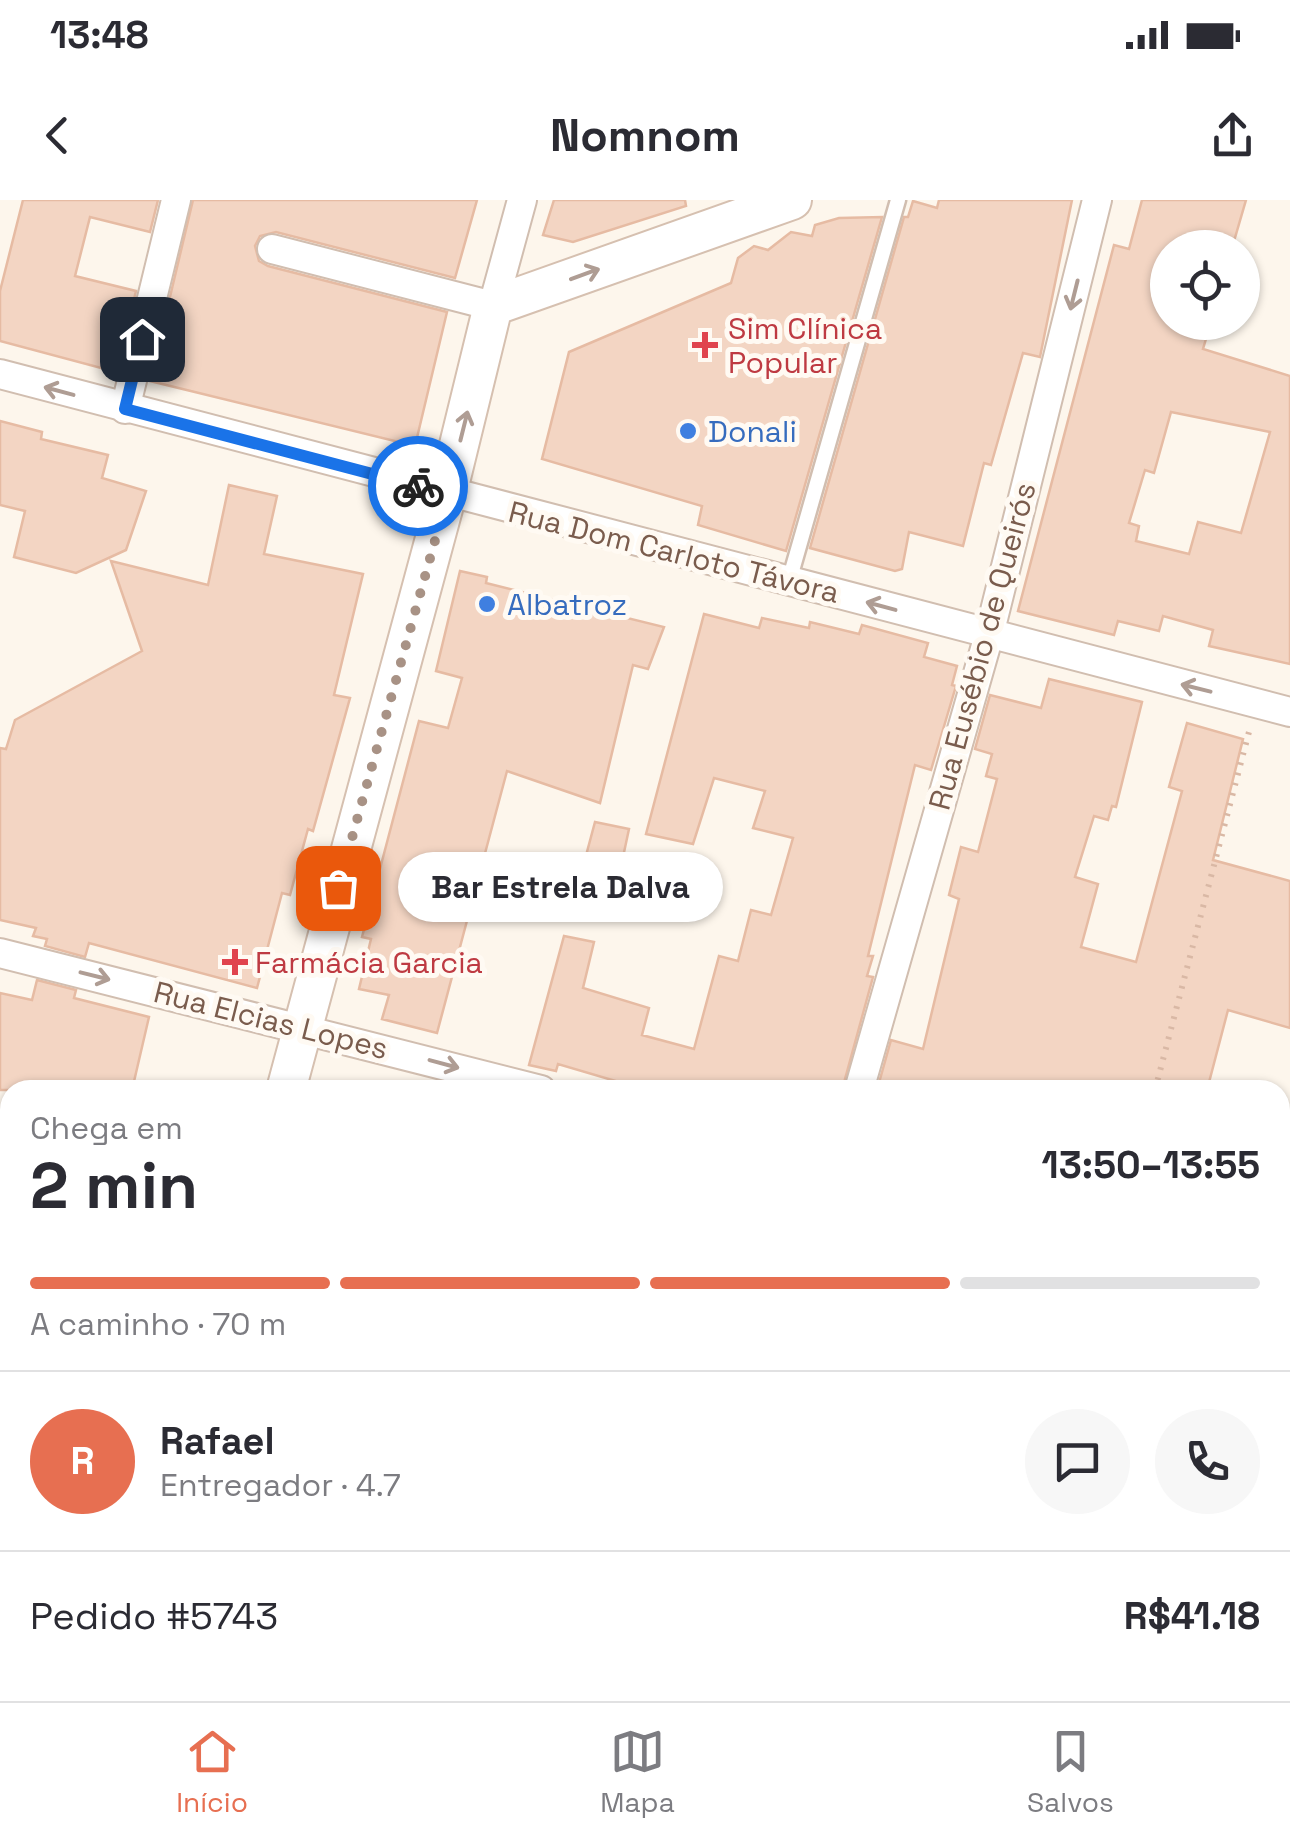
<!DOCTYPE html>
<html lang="pt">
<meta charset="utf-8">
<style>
body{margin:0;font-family:"Space Grotesk",sans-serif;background:#f7f7f7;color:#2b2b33;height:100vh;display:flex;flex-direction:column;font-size:38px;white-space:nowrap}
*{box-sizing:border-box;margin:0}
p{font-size:32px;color:#7c7c81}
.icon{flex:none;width:55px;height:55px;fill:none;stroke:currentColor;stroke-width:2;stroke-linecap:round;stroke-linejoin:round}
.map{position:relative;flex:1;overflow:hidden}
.details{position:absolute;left:0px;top:880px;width:1290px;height:622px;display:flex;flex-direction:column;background:#fff;border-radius:30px 30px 0 0;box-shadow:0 2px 8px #0004}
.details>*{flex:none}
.buttons{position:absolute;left:1150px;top:30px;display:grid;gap:20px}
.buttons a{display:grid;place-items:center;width:110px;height:110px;border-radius:50%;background:#fff;box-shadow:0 2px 8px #0004;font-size:50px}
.pin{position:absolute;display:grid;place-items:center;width:85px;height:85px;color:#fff;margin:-42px;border-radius:20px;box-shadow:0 5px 15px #0006}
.courier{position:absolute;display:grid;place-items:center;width:100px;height:100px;margin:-50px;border:8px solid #1a73e8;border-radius:50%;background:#fff;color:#222;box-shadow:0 2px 12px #0007}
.bubble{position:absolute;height:70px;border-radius:35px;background:#fff;box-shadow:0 2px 8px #0004;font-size:32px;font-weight:700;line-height:70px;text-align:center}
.headline em{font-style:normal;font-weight:700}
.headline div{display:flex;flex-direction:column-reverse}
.headline{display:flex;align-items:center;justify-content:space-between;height:170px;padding:0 30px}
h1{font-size:65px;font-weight:700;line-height:75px}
.bar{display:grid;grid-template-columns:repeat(4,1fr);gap:15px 10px;align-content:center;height:120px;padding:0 30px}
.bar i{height:12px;border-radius:8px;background:#e1e1e2}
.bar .on{background:#e76f51}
.bar p{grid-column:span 4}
.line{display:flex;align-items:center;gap:25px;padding:0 30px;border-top:2px solid #e1e1e2}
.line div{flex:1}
.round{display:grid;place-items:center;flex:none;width:105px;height:105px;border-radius:52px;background:#f7f7f7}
.status{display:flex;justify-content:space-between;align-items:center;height:70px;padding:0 50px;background:#fff;direction:ltr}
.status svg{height:28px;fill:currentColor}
header{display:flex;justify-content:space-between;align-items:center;height:130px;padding:0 30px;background:#fff;font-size:45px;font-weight:700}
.tabs{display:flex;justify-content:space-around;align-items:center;height:140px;border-top:2px solid #e1e1e2;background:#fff;font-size:28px;color:#7c7c81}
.tabs a{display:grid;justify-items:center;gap:5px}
.tabs .on{color:#e76f51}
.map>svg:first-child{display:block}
</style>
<div class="status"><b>13:48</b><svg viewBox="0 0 49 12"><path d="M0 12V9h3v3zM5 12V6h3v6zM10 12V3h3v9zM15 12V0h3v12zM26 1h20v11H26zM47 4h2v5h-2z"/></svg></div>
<header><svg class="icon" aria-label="back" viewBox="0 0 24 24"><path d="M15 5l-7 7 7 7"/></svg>Nomnom<svg class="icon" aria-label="share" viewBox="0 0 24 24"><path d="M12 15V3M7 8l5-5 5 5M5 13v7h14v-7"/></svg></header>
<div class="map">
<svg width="1290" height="1501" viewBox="0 0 1290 1501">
<rect width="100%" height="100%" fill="#fdf6ec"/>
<g fill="#f3d5c3" stroke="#e6bba3" stroke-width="2.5" fill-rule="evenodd">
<polygon points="23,0 158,0 150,32 90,17 75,76 136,91 116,172 0,141 0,91"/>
<polygon points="193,0 477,0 455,78 276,32 260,36 255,46 259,61 268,66 447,112 415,246 150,181"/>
<polygon points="554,0 685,0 686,6 573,42 543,35"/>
<polygon points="939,0 1072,0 1040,157 1023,153 991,265 984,263 963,346 909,332 902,369 895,371 810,348 904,17 908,17 913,1 937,8"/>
<path d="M1142 0H1246L1232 48H1168V122H1211L1203 149 1290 176V464L1209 446 1213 430 1163 416 1159 431 1118 421 1114 435 1018 411 1114 45 1129 49ZM1171 212 1270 232 1241 333 1198 322 1189 354 1136 341 1139 326 1129 323 1145 270 1154 273Z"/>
<polygon points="882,17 786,351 698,325 702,306 542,259 569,152 731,83 738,58 754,46 768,50 791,32 812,36 815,25 839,18"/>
<polygon points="0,221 42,232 41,239 108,255 102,278 146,291 126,350 76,373 14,357 25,311 0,305"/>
<polygon points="229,285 277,296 264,354 363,374 334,495 350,498 313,631 308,629 290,695 282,693 257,788 89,743 85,757 45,746 47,739 33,736 36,728 0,720 0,548 6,549 15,520 142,451 111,361 208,385"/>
<polygon points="460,371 487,377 486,383 664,427 648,469 633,465 600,603 507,571 437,833 382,819 389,795 359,789 371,739 362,737 419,521 448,528 462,478 436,471"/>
<polygon points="704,414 759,428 762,418 809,428 810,422 859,434 862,425 928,443 924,457 957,466 952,485 956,486 931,570 915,565 868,756 873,756 867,776 873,777 842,890 646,890 558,864 556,871 529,865 564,736 594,742 583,788 649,808 642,835 694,849 719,756 738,761 751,710 771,715 793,638 753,628 765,591 714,578 693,644 646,634"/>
<polygon points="1049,479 1142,502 1116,607 1112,606 1108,620 1094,616 1075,677 1098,684 1081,747 1136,762 1182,591 1169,587 1187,523 1243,539 1213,660 1290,681 1290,828 1228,810 1207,890 877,890 891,840 923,849 959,699 949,695 961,647 978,652 997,579 986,576 992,554 975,549 990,495 1041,508"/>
<polygon points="595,622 629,629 620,671 584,663"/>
<polygon points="37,780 76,790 74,798 149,817 132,890 0,890 0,793 32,800"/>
</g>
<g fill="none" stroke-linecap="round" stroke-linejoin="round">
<g stroke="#d1beb0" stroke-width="19">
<polyline id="service" points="789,381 898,0"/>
</g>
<g stroke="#d1beb0" stroke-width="32">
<g id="minor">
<polyline points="272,49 493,106 522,0"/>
<polyline points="0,174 1290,512"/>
<polyline points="125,209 176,0"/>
<polyline points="0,753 541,890"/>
<polyline points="859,890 989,435 1097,0"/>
<polyline points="1280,1089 1290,1092"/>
<polyline points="878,1492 905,1501"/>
<polyline points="694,1501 697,1492"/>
</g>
</g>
<g stroke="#d6c0b0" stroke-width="42">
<g id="secondary">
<polyline points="286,890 447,294 493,106 792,0"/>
<polyline points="136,1501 138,1492"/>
</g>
</g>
<polyline stroke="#d9b8a5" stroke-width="6" stroke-dasharray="2.5 8" stroke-linecap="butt" points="1155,890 1250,528"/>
<use href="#service" stroke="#fff" stroke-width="14"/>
<use href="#minor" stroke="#fff" stroke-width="28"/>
<use href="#secondary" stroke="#fff" stroke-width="38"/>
</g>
<defs><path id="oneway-shaft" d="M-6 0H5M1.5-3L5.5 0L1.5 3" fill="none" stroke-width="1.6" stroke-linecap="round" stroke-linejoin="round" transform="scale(2.5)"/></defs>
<g stroke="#af9d94">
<use href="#oneway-shaft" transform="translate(585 74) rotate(-20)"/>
<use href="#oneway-shaft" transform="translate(1074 95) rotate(104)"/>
<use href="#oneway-shaft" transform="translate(59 191) rotate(-165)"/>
<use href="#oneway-shaft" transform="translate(464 226) rotate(-76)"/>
<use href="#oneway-shaft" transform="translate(881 406) rotate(-165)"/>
<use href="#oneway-shaft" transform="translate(1196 488) rotate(-166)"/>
<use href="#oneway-shaft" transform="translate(95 776) rotate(14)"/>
<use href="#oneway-shaft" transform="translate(444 864) rotate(15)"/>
</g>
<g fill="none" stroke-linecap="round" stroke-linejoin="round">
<polyline stroke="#a89285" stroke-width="10" stroke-dasharray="0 18" points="338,688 448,294 418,286"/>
<polyline stroke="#1a73e8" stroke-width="12" points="142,139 125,209 418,286"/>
</g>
<g fill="#e0444e" stroke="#fffaf3" stroke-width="4">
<path d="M700 130h10v10h10v10h-10v10h-10v-10h-10v-10h10z"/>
<path d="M230 747h10v10h10v10h-10v10h-10v-10h-10v-10h10z"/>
</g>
<g fill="#3f7fe0" stroke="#fffaf3" stroke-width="4">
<circle cx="688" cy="231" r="10"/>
<circle cx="487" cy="404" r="10"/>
</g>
<g text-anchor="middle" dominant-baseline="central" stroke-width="10" stroke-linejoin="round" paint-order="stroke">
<g font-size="30" fill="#be3a42" stroke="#fffaf3" text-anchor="start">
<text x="728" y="128">Sim Clínica<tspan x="728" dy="34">Popular</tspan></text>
<text x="255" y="762">Farmácia Garcia</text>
</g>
<g font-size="30" fill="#366cbe" stroke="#fffaf3" text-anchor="start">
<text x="708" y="231">Donali</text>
<text x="507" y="404">Albatroz</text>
</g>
<g font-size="30" fill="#7a5c4d" stroke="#fffaf3">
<text transform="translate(674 352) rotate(14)">Rua Dom Carloto Távora</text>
<text transform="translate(982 446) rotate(-75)">Rua Eusébio de Queirós</text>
<text transform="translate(271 820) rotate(14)">Rua Elcias Lopes</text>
</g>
</g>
</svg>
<div class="buttons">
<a><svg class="icon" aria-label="locate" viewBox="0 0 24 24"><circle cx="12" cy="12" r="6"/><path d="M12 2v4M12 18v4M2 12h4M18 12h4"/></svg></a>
</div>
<div class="pin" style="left:338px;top:688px;background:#ea580c"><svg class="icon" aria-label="bag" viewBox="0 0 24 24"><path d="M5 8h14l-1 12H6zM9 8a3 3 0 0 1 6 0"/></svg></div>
<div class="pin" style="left:142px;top:139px;background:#1f2937"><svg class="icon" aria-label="home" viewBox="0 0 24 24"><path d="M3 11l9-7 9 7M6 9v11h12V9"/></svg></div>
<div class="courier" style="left:418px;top:286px"><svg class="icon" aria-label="bike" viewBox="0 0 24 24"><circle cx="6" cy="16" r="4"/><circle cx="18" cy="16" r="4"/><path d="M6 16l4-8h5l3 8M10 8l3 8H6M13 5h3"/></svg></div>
<div class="bubble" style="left:398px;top:652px;width:325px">Bar Estrela Dalva</div>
<section class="details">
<div class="headline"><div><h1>2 min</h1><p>Chega em</p></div><em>13:50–13:55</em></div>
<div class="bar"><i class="on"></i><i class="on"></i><i class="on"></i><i></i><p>A caminho · 70 m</p></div>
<div class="line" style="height:180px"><b class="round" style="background:#e76f51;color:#fff">R</b><div><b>Rafael</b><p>Entregador · 4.7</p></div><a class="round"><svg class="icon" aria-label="chat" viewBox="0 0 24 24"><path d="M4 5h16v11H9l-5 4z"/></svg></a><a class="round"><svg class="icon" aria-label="phone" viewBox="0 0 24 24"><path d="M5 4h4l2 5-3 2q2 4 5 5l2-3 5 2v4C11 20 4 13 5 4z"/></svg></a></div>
<div class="line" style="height:130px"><div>Pedido #5743</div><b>R$41.18</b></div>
</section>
</div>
<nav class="tabs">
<a class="on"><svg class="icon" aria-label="home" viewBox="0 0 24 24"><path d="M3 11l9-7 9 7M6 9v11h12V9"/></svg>Início</a>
<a><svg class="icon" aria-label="map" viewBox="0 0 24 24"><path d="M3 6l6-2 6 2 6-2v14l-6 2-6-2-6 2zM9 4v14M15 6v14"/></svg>Mapa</a>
<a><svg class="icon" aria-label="saved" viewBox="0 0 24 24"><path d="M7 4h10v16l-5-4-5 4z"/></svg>Salvos</a>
</nav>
